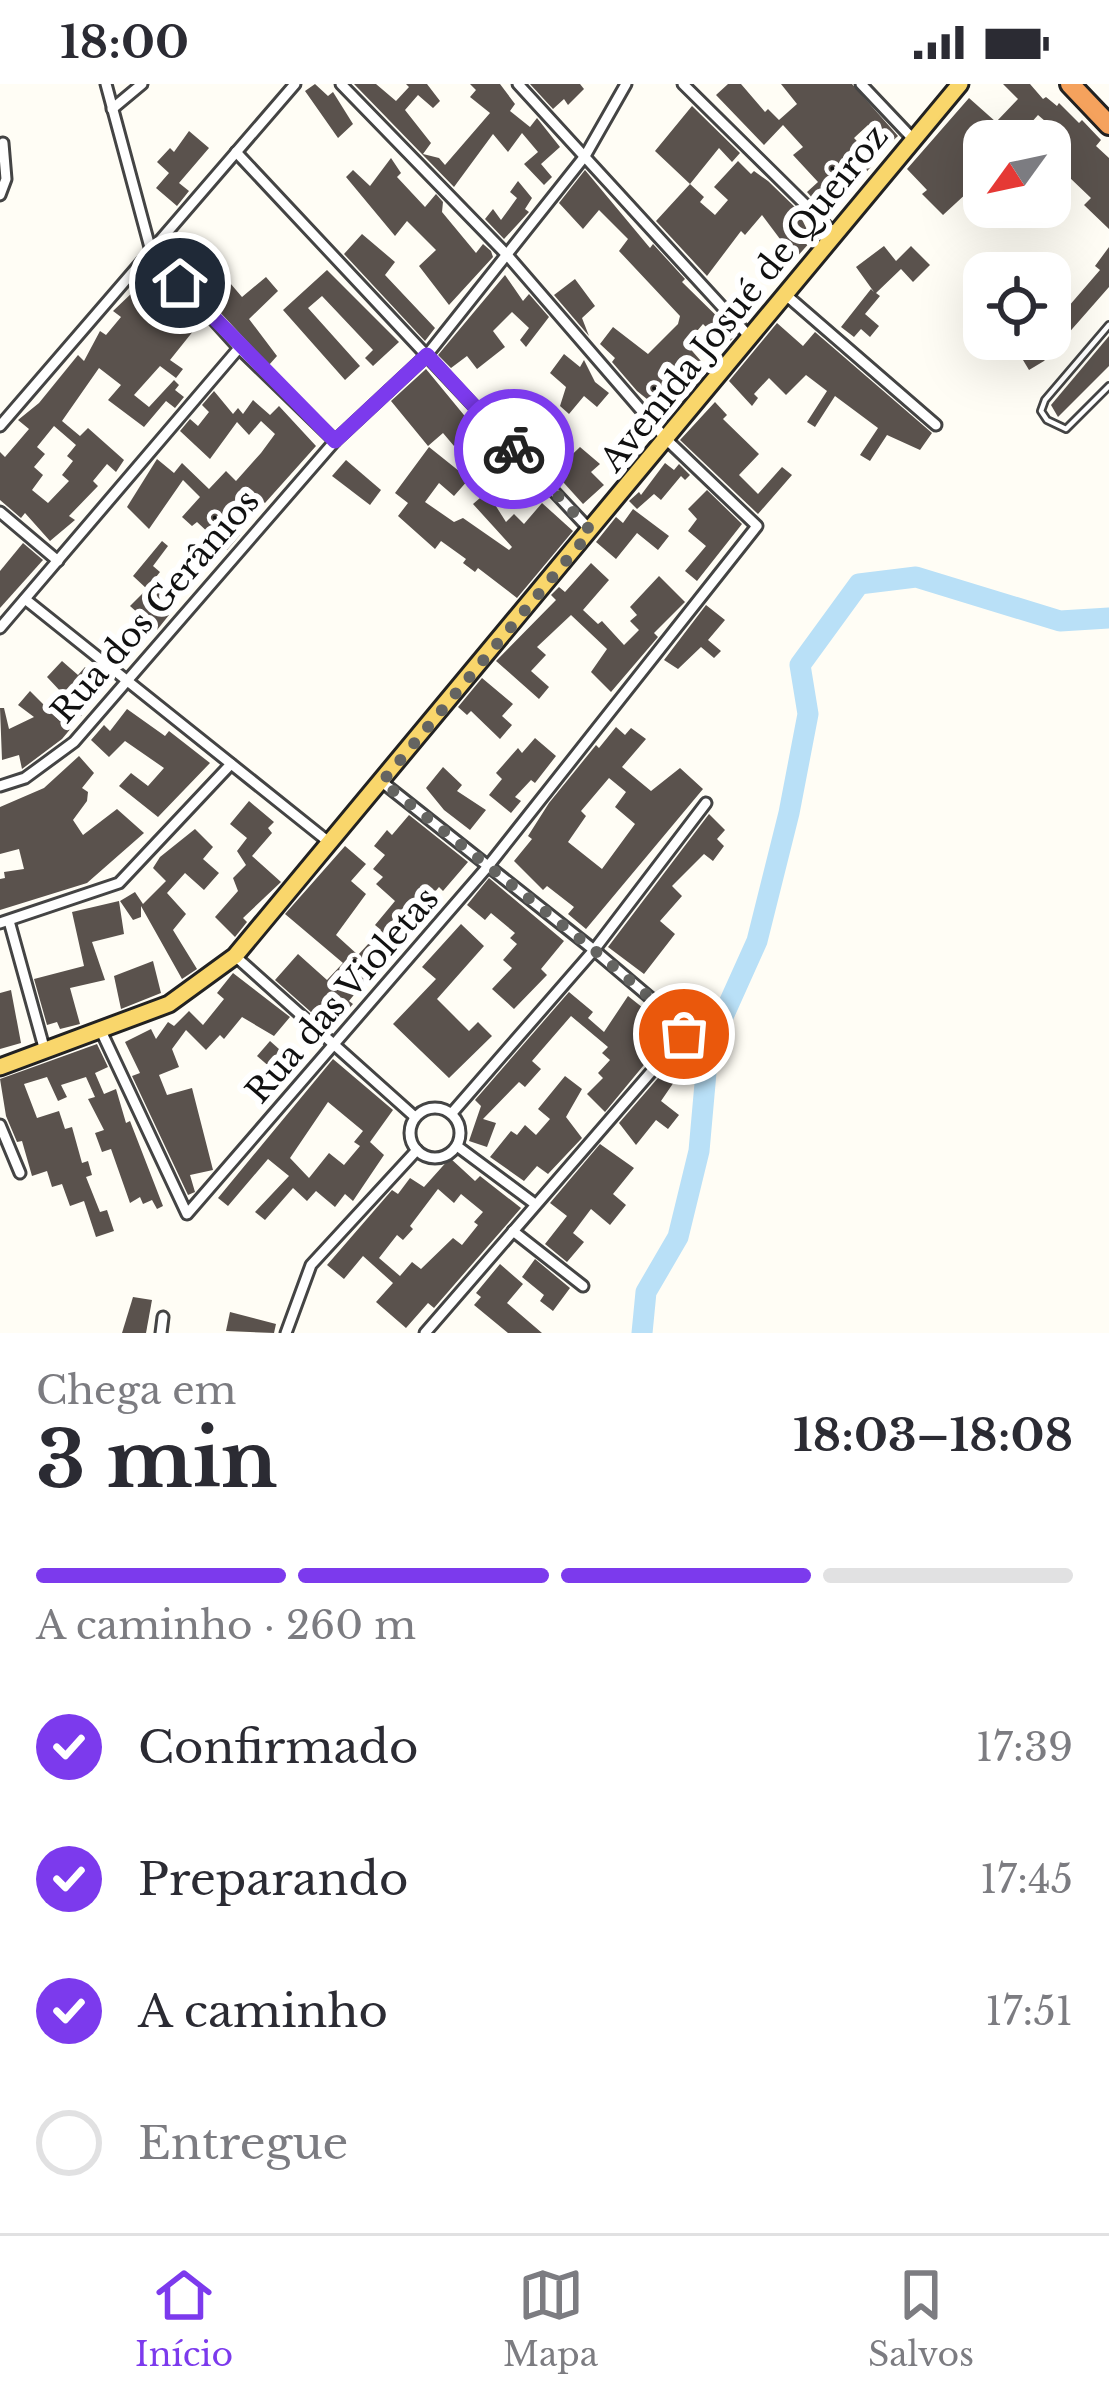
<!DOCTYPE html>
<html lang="pt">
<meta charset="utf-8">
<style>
body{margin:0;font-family:"Libre Baskerville",serif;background:#f2f2f3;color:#2b2b33;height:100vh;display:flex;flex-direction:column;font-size:45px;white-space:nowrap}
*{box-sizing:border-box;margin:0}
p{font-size:39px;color:#7c7c81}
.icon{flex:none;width:66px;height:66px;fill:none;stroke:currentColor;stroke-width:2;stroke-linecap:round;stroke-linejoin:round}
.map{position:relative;height:1249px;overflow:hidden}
.details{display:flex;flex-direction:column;background:#fff;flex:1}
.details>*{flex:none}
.needle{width:78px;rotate:237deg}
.buttons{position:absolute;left:963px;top:36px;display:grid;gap:24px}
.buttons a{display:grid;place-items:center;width:108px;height:108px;border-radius:24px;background:#fff;box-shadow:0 12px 48px #0002;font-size:60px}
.pin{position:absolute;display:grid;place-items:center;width:102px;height:102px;color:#fff;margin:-51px;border:6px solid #fff;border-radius:50%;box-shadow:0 3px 12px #0007}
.courier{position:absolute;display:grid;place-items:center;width:120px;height:120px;margin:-60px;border:9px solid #7c3aed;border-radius:50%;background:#fff;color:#222;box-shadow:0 3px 15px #0007}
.headline em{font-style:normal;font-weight:800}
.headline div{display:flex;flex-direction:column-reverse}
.headline{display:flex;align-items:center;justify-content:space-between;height:204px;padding:0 36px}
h1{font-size:78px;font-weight:800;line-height:90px}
.bar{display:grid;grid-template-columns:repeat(4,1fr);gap:18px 12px;align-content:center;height:144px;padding:0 36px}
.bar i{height:15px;border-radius:9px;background:#e1e1e2}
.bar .on{background:#7c3aed}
.bar p{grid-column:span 4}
ol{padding:0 36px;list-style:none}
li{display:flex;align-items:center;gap:36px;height:132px}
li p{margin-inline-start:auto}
li .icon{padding:12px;border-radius:50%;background:#7c3aed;color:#fff;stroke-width:4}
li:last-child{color:#7c7c81}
li i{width:66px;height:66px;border:6px solid #e1e1e2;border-radius:50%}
.status{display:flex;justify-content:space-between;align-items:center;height:84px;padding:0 60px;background:#fff;direction:ltr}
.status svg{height:33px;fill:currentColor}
.dock{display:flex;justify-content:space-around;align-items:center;height:168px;border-top:3px solid #e1e1e2;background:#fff;font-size:33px;color:#7c7c81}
.dock a{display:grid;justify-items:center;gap:6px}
.dock .on{color:#7c3aed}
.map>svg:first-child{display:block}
</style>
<div class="status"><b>18:00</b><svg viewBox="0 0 49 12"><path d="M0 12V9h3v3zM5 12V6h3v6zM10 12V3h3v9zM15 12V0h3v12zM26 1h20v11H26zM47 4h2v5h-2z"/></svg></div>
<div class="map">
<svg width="1109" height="1249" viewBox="0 0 1109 1249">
<rect width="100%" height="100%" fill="#fffdf5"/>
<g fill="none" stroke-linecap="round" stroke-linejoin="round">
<polyline stroke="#b9e0f7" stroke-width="21" points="642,1249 646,1208 678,1153 699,1067 708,966 757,857 789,729 808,630 800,581 859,500 916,493 1060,537 1109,534"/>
</g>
<g fill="#5a524d" fill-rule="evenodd">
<polygon points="315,0 328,12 333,8 353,40 338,54 305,7"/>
<polygon points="354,0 376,0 396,17 409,3 406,0 427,0 440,17 433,24 418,11 405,26 431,59 423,70 439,74 445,81 490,29 470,13 476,6 470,0 500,0 515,20 510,27 530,43 537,34 560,63 541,80 552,93 544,101 524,80 538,68 522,49 508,68 493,50 454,103"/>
<polygon points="530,0 580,0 584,5 568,21 564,15 553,25"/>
<polygon points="728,0 741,0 765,28 768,25 779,36 797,20 781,0 852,0 898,52 887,62 868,41 854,54 876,77 841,117 835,111 821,124 807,108 818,98 793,71 803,63 783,41 764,61 716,11"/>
<polygon points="1003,0 1030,0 1043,15 1046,13 1057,22 1059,19 1079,39 1082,36 1101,56 1096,62 1109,74 1109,145 1084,121 1091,114 1069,93 1064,98 1050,85 1050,74 1066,55 1038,31 1015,57 984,57 984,123 969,107 943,131 922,110 927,106 907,85 969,14 996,38 1018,15"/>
<polygon points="692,22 740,69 732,78 719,64 690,100 655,67"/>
<polygon points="189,47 209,64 179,99 189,107 177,122 156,104 169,89 157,78 170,64 174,68"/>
<polygon points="391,74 401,89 397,93 425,123 436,110 443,118 442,128 476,169 483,160 491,167 493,173 449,221 419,182 436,166 407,137 395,152 346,93 353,86 370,102"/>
<polygon points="738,77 751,90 754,87 768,97 797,125 812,156 795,175 762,131 745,151 741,147 707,192 656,137 690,100 704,113 700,118 715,131 728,116 714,103"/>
<polygon points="585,86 650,164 653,160 685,195 682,198 736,251 725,262 703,240 686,260 708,285 668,332 637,307 612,278 615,274 600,260 613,243 648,270 678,240 680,232 619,167 628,155 599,126 583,145 559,119"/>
<polygon points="518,97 532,114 525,125 529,128 504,155 485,135 493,125 501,136 517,114 510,108"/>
<polygon points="362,150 395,178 385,191 435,244 425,257 344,170"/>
<polygon points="189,151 242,213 266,193 278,207 249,235 277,272 269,281 167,171"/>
<polygon points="884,162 896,177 911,162 930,181 913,198 901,185 876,209 880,212 865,230 879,242 870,253 861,245 854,253 841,243 871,205 874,208 856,183"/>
<polygon points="1109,163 1109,203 1044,277 1029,286 1017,266 1035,256 1039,263 1050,255 1067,234 1062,230 1100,186 1095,182"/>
<path d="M156 186 171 204 156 216 176 236 188 222 202 236 170 276 183 285 176 294 160 282 134 311 149 323 174 296 179 301 175 306 184 313 175 324 166 317 144 343 108 316 121 301 99 284 62 337 80 352 88 344 124 376 116 388 107 380 93 397 98 402 69 432 75 436 50 457 25 429 21 434 0 416V368L5 373 29 345 18 336 39 319 78 271 84 277 100 247 106 251 121 233 113 227ZM54 342 76 361 67 372 73 377 62 391 69 397 48 419 32 406 43 391 34 383 45 370 37 363Z"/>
<polygon points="327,186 399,258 373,282 365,274 373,266 322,212 308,224 360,282 345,296 283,226"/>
<polygon points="505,191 523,217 529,210 549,233 526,263 520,256 529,244 512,228 493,247 505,263 477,285 467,272 451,284 438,271"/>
<polygon points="575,195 595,222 582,234 589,252 554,211"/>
<polygon points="777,239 803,262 815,248 932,349 920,366 887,351 870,377 860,371 878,344 835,312 815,343 807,338 827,307 806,291 786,311 769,294 754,310 758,314 752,322 729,297"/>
<polygon points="1109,252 1109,282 1058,333 1051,321"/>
<polygon points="564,270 580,283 584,276 595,298 609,309 597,323 584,312 569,330 560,322 566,303 550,289"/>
<polygon points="426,285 473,342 454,362 443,349 428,362 391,317"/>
<polygon points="214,307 233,330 238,324 243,330 253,316 270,331 279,322 316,362 265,419 255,410 230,440 240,451 227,466 197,438 192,442 182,433 200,413 183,396 149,445 127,423 157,375 174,389 182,379 209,405 226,387 236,397 261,369 275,350 261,337 249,351 237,338 210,375 180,347 190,335 198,342 209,328 202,321"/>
<polygon points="715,318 727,331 723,335 759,370 739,391 758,410 782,383 792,391 758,430 680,356"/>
<polygon points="529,321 558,345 534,374 511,348"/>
<polygon points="429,363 469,395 454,412 439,399 425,418 454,438 463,434 509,466 512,463 473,420 487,408 506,438 514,430 524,440 542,419 573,447 517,514 478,484 475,488 463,479 466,475 441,457 435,465 398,432 408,419 395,409"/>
<polygon points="580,363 600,380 591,388 604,401 583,420 554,388"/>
<polygon points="346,376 381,406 370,421 332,392"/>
<polygon points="665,379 674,386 679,380 690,391 685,396 681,392 661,416 654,410 637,425 629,417 639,408 641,411"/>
<polygon points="707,406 742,440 697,497 685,487 706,462 688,447 697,435 688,425"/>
<polygon points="633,425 669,452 658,466 637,449 616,475 596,458 616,433 623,439"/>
<polygon points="162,457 168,462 153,482 160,488 156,493 172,508 160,522 169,531 157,546 130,522 147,505 133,492"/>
<polygon points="23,459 43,476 0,524 0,487"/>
<polygon points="591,479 609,496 583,526 598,540 602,537 624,561 639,546 630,537 637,531 630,523 659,492 685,518 654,549 658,553 611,608 591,588 607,565 571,531 537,563 546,571 531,587 549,603 539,615 496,577 556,516 551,511 559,503 565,508"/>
<polygon points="706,521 725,536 708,556 721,567 714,574 701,563 678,585 664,576"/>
<polygon points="62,577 78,591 85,583 92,589 86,597 95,605 78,626 47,593"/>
<polygon points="482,594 513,620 502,632 512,641 500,655 471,627 467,631 458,623"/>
<polygon points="30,607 60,637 72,622 82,631 62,655 22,685 19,671 2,676 0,624 4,624 9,645 34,633 18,621"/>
<polygon points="127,625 165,652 169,647 210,679 158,733 119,702 131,689 148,702 164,684 125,657 109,673 91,656 104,641 110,647"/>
<path d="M616 643 625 651 631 644 646 655 622 683 651 707 680 684 703 705 586 845 568 830 574 823 547 802 543 806 514 777 532 755 528 752 549 719 596 661 599 664ZM609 694 626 708 615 723 635 740 602 785 568 758 586 732 581 727Z"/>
<polygon points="535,654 556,672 535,699 531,696 515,713 521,717 511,729 489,711 502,695 496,689 518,664 522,669"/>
<polygon points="79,672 94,689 82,704 88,708 87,717 73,736 83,751 117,725 144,749 87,799 0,826 0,795 5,794 4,788 24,785 19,765 0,770 0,723 44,704"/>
<polygon points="443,683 462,701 457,707 486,726 470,746 444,726 426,704"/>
<polygon points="249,717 274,738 268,744 272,749 252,772 281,798 243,834 247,838 235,853 215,833 238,807 233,794 246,781 237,767 247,754 230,740"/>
<polygon points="709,730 725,746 717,755 724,762 713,777 704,770 672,802 682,812 660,837 675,850 644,890 608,863"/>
<polygon points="409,731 468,778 443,807 439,803 418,828 423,832 366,896 349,917 353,920 330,945 275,896 298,870 327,896 343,879 285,830 345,762 366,780 351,797 366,810 336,851 358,871 381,846 375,841 395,817 376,800 383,793 373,785 385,771 374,762 387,746 392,751"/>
<polygon points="195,745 213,763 203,775 219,789 204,806 185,789 167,809 186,830 173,846 197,885 182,895 141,822 141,833 133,836 120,817 135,808 143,820 166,797 153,784 160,773"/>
<polygon points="489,794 564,857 541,885 547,891 514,925 492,905 512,884 503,876 517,860 510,854 515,849 491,829 485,836 467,821"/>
<polygon points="119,817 124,850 92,858 105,896 70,904 80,940 60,945 57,938 47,941 34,895 84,882 72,828"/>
<polygon points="461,840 484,862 437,915 469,947 478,938 492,952 449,994 393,940 436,895 422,883"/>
<polygon points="153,877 161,909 121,925 114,892"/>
<polygon points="233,889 290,933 274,952 242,933 224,955 220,951 206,966 186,946 172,965 179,983 159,991 167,1011 192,1004 213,1086 190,1091 195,1108 188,1111 132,992 140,989 125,958 151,945 156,955 168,938 174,942 189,927 203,941 224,915 217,909"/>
<polygon points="11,906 21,959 0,965 0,909"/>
<polygon points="569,908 593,928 588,934 604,948 628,912 672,947 605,1028 587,1010 603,994 598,989 610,976 602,969 608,963 571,932 532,977 541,985 525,1003 519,998 483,1035 496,1039 487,1063 469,1057 481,1022 475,1016"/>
<polygon points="270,957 298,982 285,996 257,972"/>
<polygon points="690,957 698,963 661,1017 679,1031 668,1045 656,1036 636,1061 619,1039"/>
<polygon points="97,960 108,983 95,989 104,1010 116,1005 126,1039 130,1037 163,1122 157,1125 152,1116 143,1120 140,1113 130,1119 111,1065 102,1068 95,1049 104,1046 88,1015 95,1013 86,993 61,1001 67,1013 58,1017 47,993 24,1000 37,1034 59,1027 65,1045 72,1043 82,1079 88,1077 92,1091 86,1093 100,1128 107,1126 114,1147 96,1153 84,1117 70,1122 62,1100 52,1103 47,1087 32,1092 22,1057 17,1058 6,1032 0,995"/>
<path d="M333 975 393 1026 370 1058 384 1071 353 1117 345 1110 335 1123 316 1107 307 1117 293 1104 265 1136 255 1128 289 1092 268 1075 228 1122 218 1114ZM328 1018 363 1047 354 1058 360 1062 344 1081 329 1069 309 1094 290 1074Z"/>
<polygon points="565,992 582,1005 566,1033 582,1054 548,1090 537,1082 524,1097 490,1073 511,1047 517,1051 525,1041 536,1051 550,1035 538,1025"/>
<polygon points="600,1060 634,1084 613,1110 626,1121 610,1141 591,1125 573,1149 584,1158 567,1178 545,1160 567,1132 550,1119"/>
<path d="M450 1074 475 1097 480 1092 521 1124 434 1224 428 1219 406 1244 376 1218 393 1199 363 1172 344 1195 327 1181 392 1106 398 1110 410 1094 424 1103ZM438 1105 454 1119 461 1110 483 1128 474 1138 478 1141 462 1161 453 1154 421 1185 412 1178 400 1192 379 1174 397 1151 403 1156 413 1145 410 1142Z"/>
<polygon points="535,1175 570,1204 553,1227 540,1217 544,1211 522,1193"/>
<polygon points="500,1180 523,1200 507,1219 542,1249 508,1249 474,1221 481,1213 476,1209"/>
<polygon points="133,1213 152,1216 146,1249 122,1249"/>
<polygon points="230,1228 276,1240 274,1249 226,1247"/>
</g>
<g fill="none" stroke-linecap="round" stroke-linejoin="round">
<g stroke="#444" stroke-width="10">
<polyline id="lane" points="1109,241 1045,316 1041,327 1047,336 1066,345 1109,302"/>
</g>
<g stroke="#444" stroke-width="15">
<g id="street">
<polyline points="106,0 151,167 239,264 335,357"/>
<polyline points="518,0 748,251"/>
<polyline points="683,0 833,148"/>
<polyline points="861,0 913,55"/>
<polyline points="112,25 142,0"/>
<polyline points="236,68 591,447"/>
<polyline points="0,111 6,95 3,59"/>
<polyline points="786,211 936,341"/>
<polyline points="0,342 295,0"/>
<polyline points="0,428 58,477"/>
<polyline points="25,515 330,759"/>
<polyline points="0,544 239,264"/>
<polyline points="382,698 594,866 674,934 684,950 425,1249"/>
<polyline points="0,702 25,694 74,658 335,357 427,271 585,72 626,0"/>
<polyline points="9,837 45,967"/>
<polyline points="0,839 119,799 231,680"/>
<polyline points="235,872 415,1033"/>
<polyline points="101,947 187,1130 489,781 757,442 667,356 508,172 341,0"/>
<circle cx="435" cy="1049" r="25"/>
<polyline points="452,1029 594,866 706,719"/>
<polyline points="0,1041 20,1089"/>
<polyline points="457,1062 535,1120"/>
<polyline points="513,1147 583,1202"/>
<polyline points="161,1249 163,1233"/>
<polyline points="286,1249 311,1181 417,1066"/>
</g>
</g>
<g stroke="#222" stroke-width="21">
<polyline id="primary" points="0,983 169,920 235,872 960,0"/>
</g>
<g stroke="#222" stroke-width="24">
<polyline id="highway" points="1070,0 1109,41"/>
</g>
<use href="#lane" stroke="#fff" stroke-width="4.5"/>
<use href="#street" stroke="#fff" stroke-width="9"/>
<use href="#primary" stroke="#f9d66b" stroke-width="15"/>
<use href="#highway" stroke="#f5a25d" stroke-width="18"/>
</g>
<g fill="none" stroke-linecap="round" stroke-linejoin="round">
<polyline stroke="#646461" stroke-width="12" stroke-dasharray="0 21.6" points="514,365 591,447 382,698 594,866 674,934 684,950"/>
<polyline stroke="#7c3aed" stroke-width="15" points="180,199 335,357 427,271 514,365"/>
</g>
<g text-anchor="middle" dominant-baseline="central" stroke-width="12" stroke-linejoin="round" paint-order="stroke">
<g font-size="33" fill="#111" stroke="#fff">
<text transform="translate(744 214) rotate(-51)">Avenida Josué de Queiroz</text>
<text transform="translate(155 522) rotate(-49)">Rua dos Gerânios</text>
<text transform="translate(342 911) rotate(-49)">Rua das Violetas</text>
</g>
</g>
</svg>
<div class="buttons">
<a><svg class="needle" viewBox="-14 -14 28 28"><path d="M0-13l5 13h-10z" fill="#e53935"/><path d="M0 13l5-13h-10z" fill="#7c7c81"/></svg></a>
<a><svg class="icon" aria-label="locate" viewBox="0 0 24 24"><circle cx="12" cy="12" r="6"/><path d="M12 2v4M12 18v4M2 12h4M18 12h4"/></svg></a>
</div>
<div class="pin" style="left:684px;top:950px;background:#ea580c"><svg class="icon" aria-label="bag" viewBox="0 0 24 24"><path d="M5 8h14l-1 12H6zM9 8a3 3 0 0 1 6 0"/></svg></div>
<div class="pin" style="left:180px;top:199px;background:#1f2937"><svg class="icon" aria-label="home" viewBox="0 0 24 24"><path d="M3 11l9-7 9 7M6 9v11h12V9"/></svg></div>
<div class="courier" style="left:514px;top:365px"><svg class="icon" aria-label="bike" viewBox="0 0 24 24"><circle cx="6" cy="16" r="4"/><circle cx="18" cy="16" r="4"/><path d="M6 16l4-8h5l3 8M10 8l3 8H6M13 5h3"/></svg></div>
</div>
<section class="details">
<div class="headline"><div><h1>3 min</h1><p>Chega em</p></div><em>18:03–18:08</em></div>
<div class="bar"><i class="on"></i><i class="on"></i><i class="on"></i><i></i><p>A caminho · 260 m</p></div>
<ol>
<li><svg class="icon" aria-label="check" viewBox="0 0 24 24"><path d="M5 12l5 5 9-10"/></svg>Confirmado<p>17:39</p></li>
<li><svg class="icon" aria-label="check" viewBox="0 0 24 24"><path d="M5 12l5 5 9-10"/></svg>Preparando<p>17:45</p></li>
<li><svg class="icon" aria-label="check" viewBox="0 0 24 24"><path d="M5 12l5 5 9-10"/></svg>A caminho<p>17:51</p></li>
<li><i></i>Entregue</li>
</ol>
</section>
<nav class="dock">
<a class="on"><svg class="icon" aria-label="home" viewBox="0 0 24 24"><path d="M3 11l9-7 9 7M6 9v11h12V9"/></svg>Início</a>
<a><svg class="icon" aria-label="map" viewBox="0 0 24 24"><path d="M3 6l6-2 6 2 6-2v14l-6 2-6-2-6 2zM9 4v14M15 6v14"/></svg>Mapa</a>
<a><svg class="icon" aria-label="saved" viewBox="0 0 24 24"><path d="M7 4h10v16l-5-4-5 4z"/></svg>Salvos</a>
</nav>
